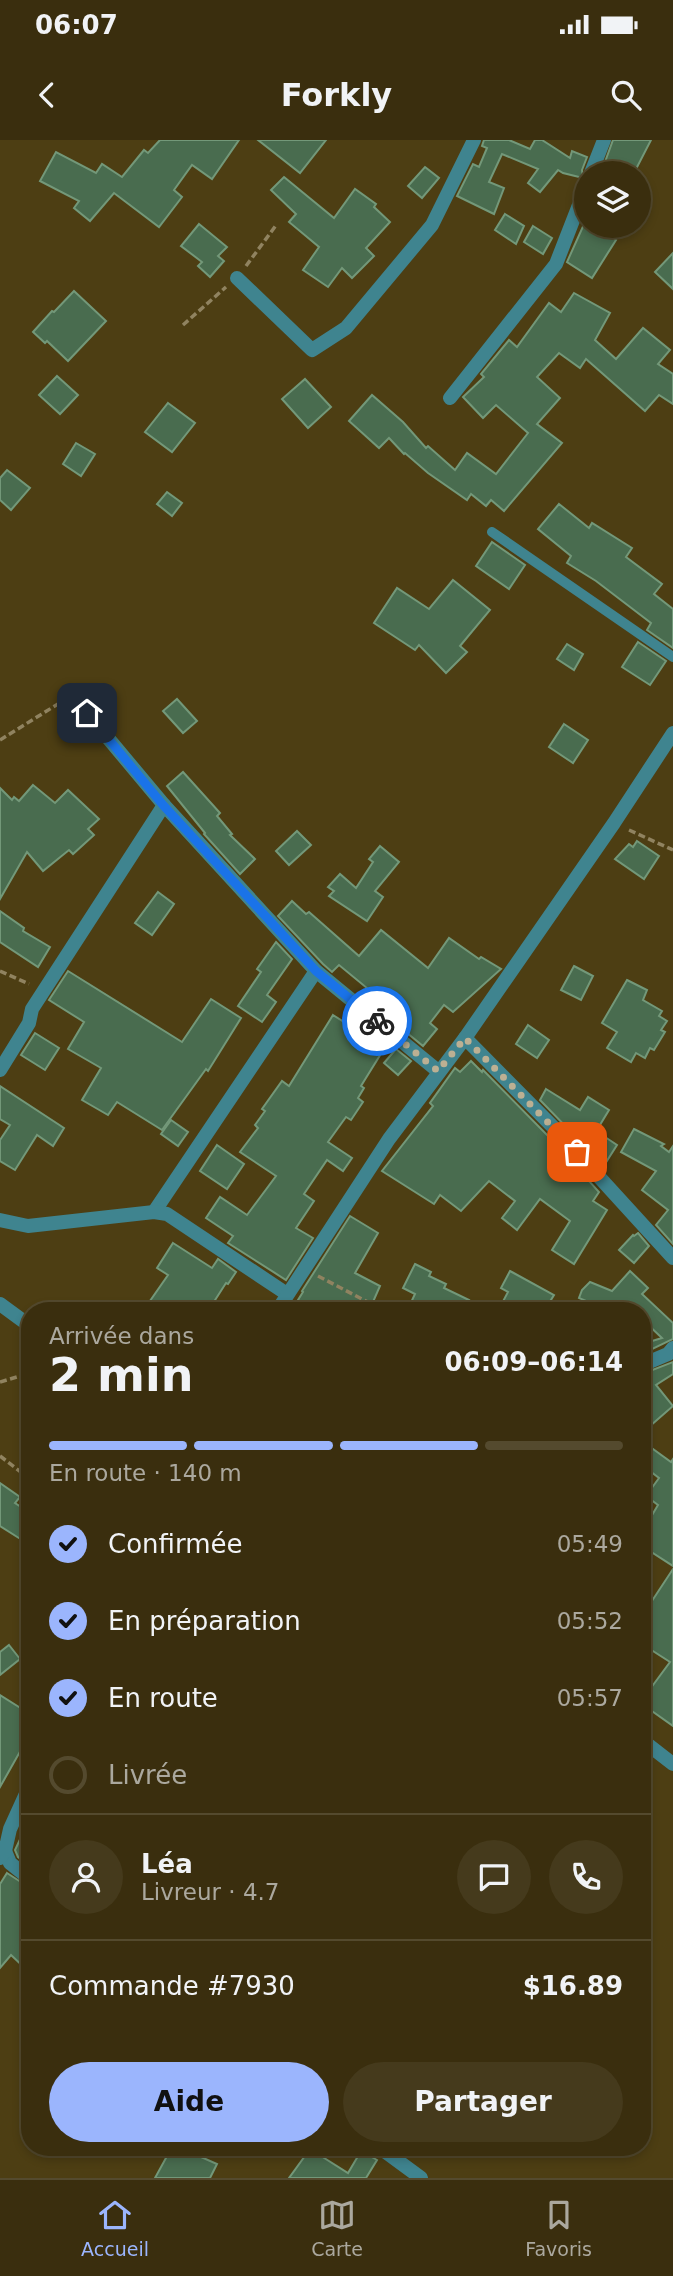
<!DOCTYPE html>
<html lang="fr">
<meta charset="utf-8">
<style>
body{margin:0;font-family:"DejaVu Sans",sans-serif;background:#453a1c;color:#f1f3f6;height:100vh;display:flex;flex-direction:column;font-size:26px;white-space:nowrap}
*{box-sizing:border-box;margin:0}
p{font-size:23px;color:#aba89e}
.icon{flex:none;width:38px;height:38px;fill:none;stroke:currentColor;stroke-width:2;stroke-linecap:round;stroke-linejoin:round}
.map{position:relative;flex:1;overflow:hidden}
.sheet{position:absolute;left:21px;top:1162px;width:630px;height:854px;display:flex;flex-direction:column;background:#3a2e0e;border-radius:28px;box-shadow:0 4px 10px #0003,0 0 0 2px #544a2e}
.sheet>*{flex:none}
.controls{position:absolute;left:574px;top:21px;display:grid;gap:14px}
.controls a{display:grid;place-items:center;width:77px;height:77px;border-radius:50%;background:#3a2e0e;box-shadow:0 4px 10px #0003,0 0 0 2px #544a2e;font-size:35px}
.pin{position:absolute;display:grid;place-items:center;width:60px;height:60px;color:#fff;margin:-30px;border-radius:14px;box-shadow:0 4px 10px #0006}
.courier{position:absolute;display:grid;place-items:center;width:70px;height:70px;margin:-35px;border:5px solid #1a73e8;border-radius:50%;background:#fff;color:#222;box-shadow:0 2px 9px #0007}
.headline em{font-style:normal;font-weight:600}
.headline div{display:flex;flex-direction:column-reverse}
.headline{display:flex;align-items:center;justify-content:space-between;height:119px;padding:0 28px}
h1{font-size:46px;font-weight:600;line-height:52px}
.bar{display:grid;grid-template-columns:repeat(4,1fr);gap:10px 7px;align-content:center;height:84px;padding:0 28px}
.bar i{height:9px;border-radius:5px;background:#544a2e}
.bar .active{background:#9bb5fd}
.bar p{grid-column:span 4}
.line{display:flex;align-items:center;gap:18px;padding:0 28px;border-top:2px solid #544a2e}
.line div{flex:1}
.round{display:grid;place-items:center;flex:none;width:74px;height:74px;border-radius:37px;background:#453a1c}
ol{padding:0 28px;list-style:none}
li{display:flex;align-items:center;gap:21px;height:77px}
li p{margin-inline-start:auto}
li .icon{padding:7px;border-radius:50%;background:#9bb5fd;color:#111;stroke-width:4}
li:last-child{color:#aba89e}
li i{width:38px;height:38px;border:4px solid #544a2e;border-radius:50%}
.cta{display:flex;gap:14px;margin-top:auto;padding:14px 28px}
.cta a{flex:1;height:80px;border-radius:42px;background:#9bb5fd;color:#111;font-size:28px;font-weight:600;line-height:80px;text-align:center}
.cta a+a{background:#453a1c;color:#f1f3f6}
.status{display:flex;justify-content:space-between;align-items:center;height:49px;padding:0 35px;background:#3a2e0e;direction:ltr}
.status svg{height:19px;fill:currentColor}
header{display:flex;justify-content:space-between;align-items:center;height:91px;padding:0 28px;background:#3a2e0e;font-size:32px;font-weight:600}
.tab-bar{display:flex;justify-content:space-around;align-items:center;height:98px;border-top:2px solid #544a2e;background:#3a2e0e;font-size:19px;color:#aba89e}
.tab-bar a{display:grid;justify-items:center;gap:4px}
.tab-bar .active{color:#9bb5fd}
.map>svg:first-child{display:block}
</style>
<div class="status"><b>06:07</b><svg viewBox="0 0 49 12"><path d="M0 12V9h3v3zM5 12V6h3v6zM10 12V3h3v9zM15 12V0h3v12zM26 1h20v11H26zM47 4h2v5h-2z"/></svg></div>
<header><svg class="icon" aria-label="back" viewBox="0 0 24 24"><path d="M15 5l-7 7 7 7"/></svg>Forkly<svg class="icon" aria-label="search" viewBox="0 0 24 24"><circle cx="10" cy="10" r="6"/><path d="M15 15l6 6"/></svg></header>
<div class="map">
<svg width="673" height="2038" viewBox="0 0 673 2038">
<rect width="100%" height="100%" fill="#4d3e13"/>
<g fill="#496c4f" stroke="#739879" stroke-width="2">
<polygon points="160,0 239,0 212,39 192,25 174,50 182,57 159,87 114,53 90,81 74,68 79,61 40,41 56,12 96,33 102,24 122,37 144,10 148,13"/>
<polygon points="258,0 326,0 300,33"/>
<polygon points="484,0 509,0 530,9 535,0 542,0 570,18 572,11 587,17 582,30 583,38 563,33 558,30 540,52 528,43 538,29 502,14 489,42 504,48 494,74 457,56 473,24 479,27 487,8 482,6"/>
<polygon points="613,0 651,0 634,33 601,33"/>
<polygon points="425,27 439,38 422,58 408,46"/>
<polygon points="284,37 334,78 355,49 376,64 374,67 390,82 366,108 374,116 352,138 342,128 328,147 303,130 319,107 289,82 296,74 271,50"/>
<polygon points="505,74 524,86 516,104 495,90"/>
<polygon points="585,82 586,86 592,86 616,100 592,138 567,122"/>
<polygon points="199,84 227,107 218,116 224,121 210,137 198,126 202,122 181,106"/>
<polygon points="533,86 552,98 543,114 524,102"/>
<polygon points="673,113 673,149 655,132"/>
<polygon points="74,151 106,181 68,221 47,201 45,203 33,192 52,171 54,172"/>
<polygon points="574,153 610,173 595,200 616,219 643,188 670,210 658,224 673,234 673,264 659,255 645,271 586,219 580,228 559,213 537,237 560,258 537,284 562,303 504,371 491,360 486,366 471,354 467,360 428,333 405,313 404,314 389,298 379,308 349,281 372,255 403,282 426,308 428,306 455,330 467,313 496,334 528,293 496,265 483,278 463,257 484,237 481,234 509,200 517,207 549,163 561,172"/>
<polygon points="57,236 78,255 60,274 39,255"/>
<polygon points="305,239 331,267 308,288 282,259"/>
<polygon points="168,263 195,283 172,312 145,292"/>
<polygon points="76,303 95,314 81,336 63,324"/>
<polygon points="7,330 30,348 11,370 0,360 0,338"/>
<polygon points="167,352 182,363 172,376 157,364"/>
<polygon points="559,364 589,388 592,383 632,408 626,417 662,444 654,454 673,469 673,508 647,490 651,483 596,441 567,423 571,416 538,389"/>
<polygon points="492,402 525,425 509,449 476,426"/>
<polygon points="453,440 490,470 460,506 467,512 446,533 419,505 415,510 374,483 397,448 429,469"/>
<polygon points="638,502 666,521 650,545 622,527"/>
<polygon points="567,504 583,514 574,530 557,519"/>
<polygon points="177,559 197,581 183,593 163,571"/>
<polygon points="564,584 588,600 573,623 549,607"/>
<polygon points="183,632 220,673 217,676 232,694 230,695 255,719 240,734 204,694 205,693 167,646"/>
<polygon points="33,645 55,663 68,650 99,679 88,689 94,695 73,714 69,710 43,731 27,712 0,759 0,648 12,660 14,657 19,661"/>
<polygon points="297,691 311,705 289,725 276,711"/>
<polygon points="637,701 659,716 644,739 615,719 629,704 633,707"/>
<polygon points="380,706 399,722 375,751 383,757 367,781 329,756 334,751 328,747 340,734 356,748 373,722 369,719"/>
<polygon points="158,752 174,764 152,795 135,783"/>
<polygon points="292,761 306,774 309,772 359,816 381,790 428,828 449,798 479,819 481,817 501,829 453,872 444,865 430,883 437,889 423,906 384,874 390,867 339,825 332,832 323,824 278,776"/>
<polygon points="0,771 24,788 23,791 50,807 38,827 0,802"/>
<polygon points="276,802 292,819 267,855 276,862 262,882 238,866 261,832 257,829"/>
<polygon points="574,826 593,836 581,860 561,850"/>
<polygon points="68,831 182,902 211,859 241,878 208,931 206,929 162,990 117,962 108,975 82,960 101,928 68,909 84,882 49,860"/>
<polygon points="627,840 647,850 643,860 662,871 659,876 667,881 661,890 665,892 654,910 650,908 645,918 636,913 631,922 607,908 617,892 602,883"/>
<polygon points="333,875 358,891 355,896 382,912 361,946 364,948 358,958 363,962 351,980 346,977 328,1002 352,1018 343,1031 327,1020 304,1054 314,1061 296,1088 313,1098 286,1140 228,1103 233,1096 206,1078 220,1057 247,1075 276,1036 240,1012 258,988 255,985 265,971 262,969 282,941 289,946"/>
<polygon points="528,885 549,900 537,918 516,904"/>
<polygon points="35,893 59,908 45,930 21,915"/>
<polygon points="396,909 411,921 398,935 384,923"/>
<polygon points="471,921 482,932 483,930 552,1000 599,1052 593,1061 607,1070 574,1124 552,1110 570,1081 540,1059 517,1090 502,1078 515,1061 489,1041 461,1071 440,1055 434,1064 382,1031 433,966 430,963 455,928 460,932"/>
<polygon points="0,946 64,988 53,1006 37,995 15,1030 0,1021 0,1000 10,985 0,979"/>
<polygon points="546,949 580,970 588,957 609,970 595,993 582,985 571,992 540,960"/>
<polygon points="171,980 188,992 178,1006 161,994"/>
<polygon points="634,989 664,1004 661,1006 669,1012 673,1006 673,1104 656,1085 668,1070 642,1050 656,1031 621,1012"/>
<polygon points="605,997 617,1005 603,1027 593,1016"/>
<polygon points="217,1005 244,1024 227,1049 200,1031"/>
<polygon points="350,1076 378,1093 355,1133 380,1146 369,1171 317,1171 298,1160 303,1152 302,1151"/>
<polygon points="638,1093 649,1106 634,1123 619,1110 633,1095 634,1096"/>
<polygon points="173,1103 212,1128 218,1119 236,1132 228,1144 226,1143 208,1171 143,1171 168,1135 157,1128"/>
<polygon points="415,1124 431,1132 429,1136 446,1144 444,1148 469,1160 463,1171 407,1171 415,1154 403,1148"/>
<polygon points="510,1131 554,1155 544,1171 498,1171 508,1152 501,1148"/>
<polygon points="630,1131 648,1148 642,1154 673,1183 673,1199 642,1214 642,1204 662,1198 642,1179 642,1171 609,1171 579,1158 582,1150 590,1142 612,1151"/>
<polygon points="673,1222 673,1234 656,1245 673,1266 642,1293 642,1234"/>
<polygon points="642,1301 671,1322 673,1319 673,1426 642,1406 642,1392 658,1365 646,1356 659,1338 642,1325"/>
<polygon points="0,1343 20,1357 15,1363 30,1373 30,1389 22,1400 0,1386"/>
<polygon points="673,1429 673,1586 642,1564 642,1560 670,1522 642,1504 642,1476"/>
<polygon points="9,1505 20,1519 0,1535 0,1512"/>
<polygon points="0,1555 30,1574 30,1594 0,1647"/>
<polygon points="30,1678 30,1726 18,1717 15,1710"/>
<polygon points="7,1733 30,1748 30,1833 11,1815 0,1828 0,1744"/>
<polygon points="172,2007 207,2007 201,2017 217,2024 210,2038 155,2038"/>
<polygon points="310,2009 348,2033 361,2011 377,2020 366,2038 289,2038"/>
</g>
<g fill="none" stroke-linecap="round" stroke-linejoin="round">
<g stroke="#908360" stroke-width="3.5" stroke-dasharray="7 3.5" stroke-linecap="butt">
<polyline points="246,126 277,84"/>
<polyline points="183,185 226,147"/>
<polyline points="0,600 58,564"/>
<polyline points="629,690 673,710"/>
<polyline points="0,831 29,844"/>
<polyline points="318,1136 385,1171"/>
<polyline points="0,1242 30,1233"/>
<polyline points="0,1316 30,1339"/>
</g>
<polyline stroke="#3f848f" stroke-width="10" points="492,392 673,517"/>
<g stroke="#3f848f" stroke-width="14">
<polyline points="591,33 604,0"/>
<polyline points="237,138 312,210 346,188 432,85 474,0"/>
<polyline points="450,258 556,124 586,47"/>
<polyline points="72,555 164,665 316,831 438,931"/>
<polyline points="465,898 559,993 673,1118"/>
<polyline points="0,930 29,883 32,869 164,665"/>
<polyline points="154,1072 316,831"/>
<polyline points="0,1080 28,1086 154,1072 167,1074 287,1154"/>
<polyline points="0,1164 30,1186"/>
<polyline points="277,1171 389,999 465,898 614,683 673,593"/>
<polyline points="642,1225 668,1214 673,1208"/>
<polyline points="642,1600 673,1624"/>
<polyline points="5,1711 10,1723 30,1739"/>
<polyline points="0,1718 5,1711 10,1689 30,1645"/>
<polyline points="379,2007 421,2038"/>
</g>
</g>
<g fill="none" stroke-linecap="round" stroke-linejoin="round">
<polyline stroke="#bcb093" stroke-width="7" stroke-dasharray="0 12.6" points="377,881 438,931 465,898 577,1012"/>
<polyline stroke="#1a73e8" stroke-width="9" points="87,573 163,665 316,831 377,881"/>
</g>
</svg>
<div class="controls">
<a><svg class="icon" aria-label="layers" viewBox="0 0 24 24"><path d="M12 4l9 5-9 5-9-5zM3 14l9 5 9-5"/></svg></a>
</div>
<div class="pin" style="left:577px;top:1012px;background:#ea580c"><svg class="icon" aria-label="bag" viewBox="0 0 24 24"><path d="M5 8h14l-1 12H6zM9 8a3 3 0 0 1 6 0"/></svg></div>
<div class="pin" style="left:87px;top:573px;background:#1f2937"><svg class="icon" aria-label="home" viewBox="0 0 24 24"><path d="M3 11l9-7 9 7M6 9v11h12V9"/></svg></div>
<div class="courier" style="left:377px;top:881px"><svg class="icon" aria-label="bike" viewBox="0 0 24 24"><circle cx="6" cy="16" r="4"/><circle cx="18" cy="16" r="4"/><path d="M6 16l4-8h5l3 8M10 8l3 8H6M13 5h3"/></svg></div>
<section class="sheet">
<div class="headline"><div><h1>2 min</h1><p>Arrivée dans</p></div><em>06:09–06:14</em></div>
<div class="bar"><i class="active"></i><i class="active"></i><i class="active"></i><i></i><p>En route · 140 m</p></div>
<ol>
<li><svg class="icon" aria-label="check" viewBox="0 0 24 24"><path d="M5 12l5 5 9-10"/></svg>Confirmée<p>05:49</p></li>
<li><svg class="icon" aria-label="check" viewBox="0 0 24 24"><path d="M5 12l5 5 9-10"/></svg>En préparation<p>05:52</p></li>
<li><svg class="icon" aria-label="check" viewBox="0 0 24 24"><path d="M5 12l5 5 9-10"/></svg>En route<p>05:57</p></li>
<li><i></i>Livrée</li>
</ol>
<div class="line" style="height:126px"><a class="round"><svg class="icon" aria-label="person" viewBox="0 0 24 24"><circle cx="12" cy="8" r="4"/><path d="M4 21q1-7 8-7t8 7"/></svg></a><div><b>Léa</b><p>Livreur · 4.7</p></div><a class="round"><svg class="icon" aria-label="chat" viewBox="0 0 24 24"><path d="M4 5h16v11H9l-5 4z"/></svg></a><a class="round"><svg class="icon" aria-label="phone" viewBox="0 0 24 24"><path d="M5 4h4l2 5-3 2q2 4 5 5l2-3 5 2v4C11 20 4 13 5 4z"/></svg></a></div>
<div class="line" style="height:91px"><div>Commande #7930</div><b>$16.89</b></div>
<div class="cta"><a>Aide</a><a>Partager</a></div>
</section>
</div>
<nav class="tab-bar">
<a class="active"><svg class="icon" aria-label="home" viewBox="0 0 24 24"><path d="M3 11l9-7 9 7M6 9v11h12V9"/></svg>Accueil</a>
<a><svg class="icon" aria-label="map" viewBox="0 0 24 24"><path d="M3 6l6-2 6 2 6-2v14l-6 2-6-2-6 2zM9 4v14M15 6v14"/></svg>Carte</a>
<a><svg class="icon" aria-label="saved" viewBox="0 0 24 24"><path d="M7 4h10v16l-5-4-5 4z"/></svg>Favoris</a>
</nav>
